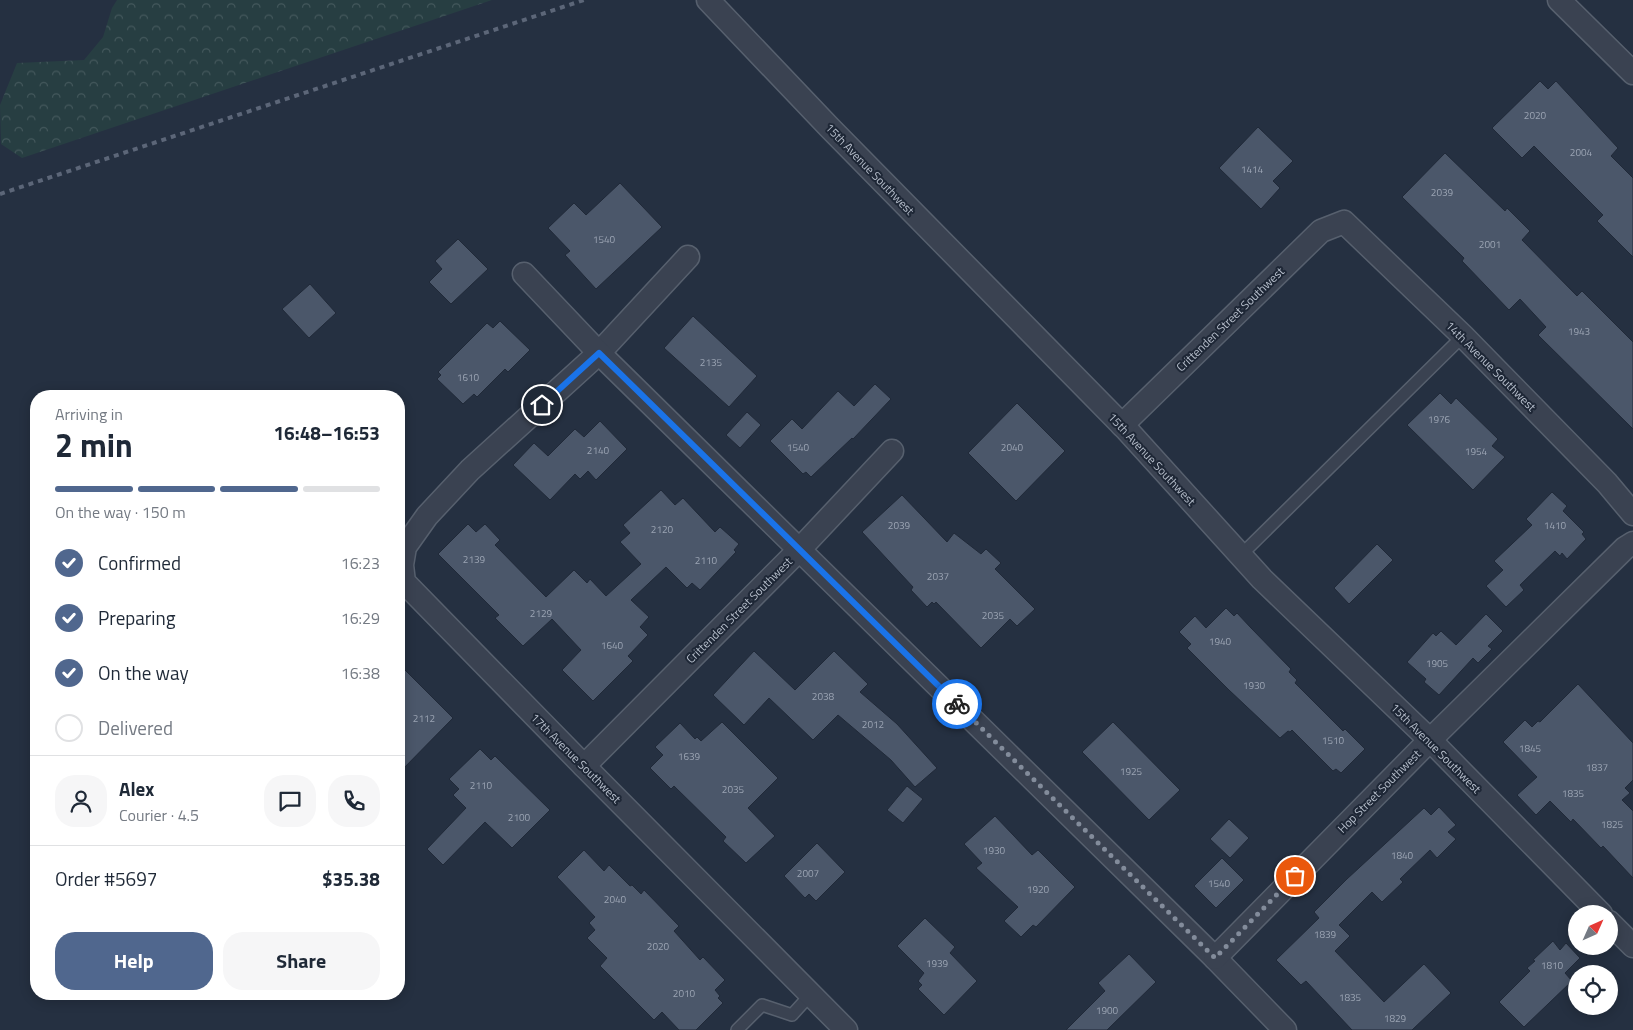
<!DOCTYPE html>
<meta charset="utf-8">
<style>
body{margin:0;font-family:"Titillium Web",sans-serif;background:#f6f6f7;color:#1f2937;height:100vh;display:flex;flex-direction:column;font-size:19px;white-space:nowrap}
*{box-sizing:border-box;margin:0}
p{font-size:16px;color:#747a83}
.icon{flex:none;width:28px;height:28px;fill:none;stroke:currentColor;stroke-width:2;stroke-linecap:round;stroke-linejoin:round}
.map{position:relative;flex:1;overflow:hidden}
.sheet{position:absolute;left:30px;top:390px;width:375px;height:610px;display:flex;flex-direction:column;background:#fff;border-radius:20px;box-shadow:0 2px 12px #0003}
.sheet>*{flex:none}
.needle{width:32px;rotate:45deg}
.fabs{position:absolute;left:1568px;top:905px;display:grid;gap:10px}
.fabs a{display:grid;place-items:center;width:50px;height:50px;border-radius:50%;background:#fff;box-shadow:0 2px 12px #0003;font-size:25px}
.pin{position:absolute;display:grid;place-items:center;width:42px;height:42px;color:#fff;margin:-21px;border:2px solid #fff;border-radius:50%;box-shadow:0 1px 5px #0007}
.courier{position:absolute;display:grid;place-items:center;width:50px;height:50px;margin:-25px;border:4px solid #1a73e8;border-radius:50%;background:#fff;color:#222;box-shadow:0 1px 6px #0007}
.overview em{font-style:normal;font-weight:700}
.overview div{display:flex;flex-direction:column-reverse}
.overview{display:flex;align-items:center;justify-content:space-between;height:85px;padding:0 25px}
h1{font-size:32px;font-weight:700;line-height:38px}
.bar{display:grid;grid-template-columns:repeat(4,1fr);gap:8px 5px;align-content:center;height:60px;padding:0 25px}
.bar i{height:6px;border-radius:4px;background:#e0e1e3}
.bar .on{background:#50678e}
.bar p{grid-column:span 4}
.line{display:flex;align-items:center;gap:12px;padding:0 25px;border-top:1px solid #e0e1e3}
.line div{flex:1}
.round{display:grid;place-items:center;flex:none;width:52px;height:52px;border-radius:20px;background:#f6f6f7}
ol{padding:0 25px;list-style:none}
li{display:flex;align-items:center;gap:15px;height:55px}
li p{margin-inline-start:auto}
li .icon{padding:5px;border-radius:50%;background:#50678e;color:#fff;stroke-width:4}
li:last-child{color:#747a83}
li i{width:28px;height:28px;border:2px solid #e0e1e3;border-radius:50%}
.action{display:flex;gap:10px;margin-top:auto;padding:10px 25px}
.action a{flex:1;height:58px;border-radius:20px;background:#50678e;color:#fff;font-size:20px;font-weight:700;line-height:58px;text-align:center}
.action a+a{background:#f6f6f7;color:#1f2937}
.map>svg:first-child{display:block}
</style>
<div class="map">
<svg width="1633" height="1030" viewBox="0 0 1633 1030">
<defs>
<pattern id="forest-crowns" width="20" height="18" patternUnits="userSpaceOnUse" patternTransform="scale(1.25)"><rect width="20" height="18" fill="#273e42"/><path d="M2 6a3 3 0 1 1 6 0M12 15a3 3 0 1 1 6 0" fill="none" stroke="#44585c"/></pattern>
</defs>
<rect width="100%" height="100%" fill="#253041"/>
<polygon fill="url(#forest-crowns)" points="117,0 492,0 22,158 1,144 0,105 17,63 84,60 103,37 112,8"/>
<g fill="#4b576a" stroke="#202938">
<polygon points="1540,81 1548,89 1556,81 1618,148 1611,156 1633,178 1633,257 1597,221 1603,215 1534,146 1522,158 1492,128"/>
<polygon points="1258,127 1293,161 1273,181 1280,188 1261,209 1219,168"/>
<polygon points="1445,153 1505,211 1507,208 1530,231 1522,240 1577,296 1582,291 1633,342 1633,429 1538,335 1546,327 1520,299 1509,310 1462,261 1464,258 1402,197"/>
<polygon points="620,183 662,227 596,289 565,255 570,251 548,228 574,203 586,215"/>
<polygon points="458,239 488,269 451,304 429,282 442,269 435,261"/>
<polygon points="310,284 336,313 309,338 282,309"/>
<polygon points="693,316 757,376 729,407 664,348"/>
<polygon points="500,321 530,350 508,372 505,369 477,397 474,394 463,404 437,379 441,375 438,372 487,323 493,328"/>
<polygon points="875,384 891,399 853,439 852,438 811,477 806,472 803,474 770,441 792,419 802,429 838,391 854,406"/>
<polygon points="1440,393 1451,404 1456,398 1498,439 1492,446 1505,457 1473,490 1407,425"/>
<polygon points="1017,403 1065,451 1016,501 968,453"/>
<polygon points="747,412 761,425 740,448 726,435"/>
<polygon points="600,421 627,449 596,480 588,471 580,479 575,474 550,500 513,465 534,443 548,456 575,429 584,437"/>
<polygon points="661,490 675,505 683,498 715,532 720,527 739,544 734,550 736,552 700,590 692,583 687,588 666,567 631,600 649,617 640,627 648,635 628,656 633,661 593,701 562,670 581,650 552,619 523,646 495,618 499,615 438,554 468,524 476,532 485,524 500,540 495,545 546,597 574,570 587,583 590,579 606,596 641,564 620,542 630,533 623,525"/>
<polygon points="1552,492 1567,506 1563,511 1584,532 1582,534 1586,539 1567,559 1562,553 1560,556 1555,551 1520,585 1524,590 1506,607 1486,586 1503,570 1494,561 1532,525 1526,519"/>
<polygon points="902,495 947,542 954,533 981,554 986,549 1001,563 995,569 1035,609 1017,626 1010,619 981,648 936,602 934,604 932,602 927,607 911,590 913,587 862,532"/>
<polygon points="1377,544 1393,560 1349,604 1334,588"/>
<polygon points="1226,608 1234,616 1237,613 1251,628 1291,669 1289,672 1297,680 1295,683 1343,731 1345,729 1365,749 1341,773 1336,769 1333,771 1292,730 1290,732 1288,731 1280,738 1229,690 1187,648 1191,644 1179,632 1195,616 1206,628"/>
<polygon points="1486,614 1503,631 1488,646 1492,649 1478,663 1473,658 1439,695 1424,682 1426,679 1407,662 1433,633 1436,636 1441,631 1456,645"/>
<polygon points="754,651 795,690 834,651 868,684 860,692 897,724 937,768 915,787 891,760 838,715 813,740 769,698 744,725 713,695"/>
<polygon points="399,664 453,718 399,773"/>
<polygon points="1578,684 1633,743 1633,780 1625,788 1630,793 1622,800 1633,811 1633,878 1603,846 1601,848 1573,819 1571,822 1550,801 1536,815 1517,795 1537,777 1503,742 1525,720 1532,727 1538,721 1540,722"/>
<polygon points="722,722 778,778 748,808 775,836 746,863 723,841 726,837 674,786 671,789 650,768 663,755 655,747 680,723 695,739 697,737 701,741"/>
<polygon points="1113,722 1180,790 1149,820 1082,752"/>
<polygon points="480,749 491,760 495,756 550,810 512,848 485,822 443,865 427,849 466,808 453,795 459,789 449,779"/>
<polygon points="907,786 923,799 903,823 887,810"/>
<polygon points="1439,807 1456,825 1448,832 1456,839 1437,858 1430,850 1400,879 1403,882 1382,902 1372,892 1339,925 1350,936 1335,951 1384,1002 1424,964 1451,993 1412,1030 1352,1030 1306,981 1301,985 1276,960 1319,918 1314,912 1347,879 1424,808 1431,815"/>
<polygon points="995,816 1032,855 1038,850 1075,887 1036,927 1033,925 1021,937 1004,921 1018,907 976,868 982,863 964,844"/>
<polygon points="1229,819 1249,838 1230,858 1210,839"/>
<polygon points="817,843 845,872 816,901 809,894 805,898 784,876"/>
<polygon points="584,850 604,871 609,865 630,886 632,885 641,894 644,890 679,926 674,931 700,960 703,957 725,980 715,990 720,996 718,998 723,1003 696,1030 679,1030 662,1012 654,1020 600,966 607,958 587,938 595,930 589,923 595,917 557,877"/>
<polygon points="1222,858 1244,880 1216,908 1194,886"/>
<polygon points="925,918 955,947 950,953 977,981 944,1015 918,989 922,985 918,981 924,973 897,946"/>
<polygon points="1553,941 1560,950 1566,943 1580,958 1565,973 1572,981 1524,1027 1499,1002 1530,971 1527,968 1535,961 1533,960"/>
<polygon points="1129,954 1156,982 1107,1030 1066,1030 1105,991 1098,983"/>
</g>
<g fill="none" stroke-linecap="round" stroke-linejoin="round">
<g stroke="#57606e" stroke-width="14">
<g id="lane">
<polyline points="1241,555 1463,336"/>
<polyline points="737,1030 762,1005 792,1015 811,994"/>
</g>
</g>
<g stroke="#57606e" stroke-width="25">
<g id="street">
<polyline points="708,0 829,127 1127,430 1262,579 1430,740 1601,914"/>
<polyline points="1559,0 1633,73"/>
<polyline points="688,257 599,353 470,470 427,516 405,547 402,565 404,582 584,766 846,1030"/>
<polyline points="524,274 599,353 1215,958 1285,1030"/>
<polyline points="1122,425 1321,231 1344,222 1463,336 1607,483 1633,514"/>
<polyline points="584,766 799,550 892,451"/>
<polyline points="1609,922 1633,946"/>
<polyline points="1215,958 1430,740 1625,548 1633,543"/>
</g>
</g>
<use href="#lane" stroke="#3a4251" stroke-width="11"/>
<use href="#street" stroke="#3a4251" stroke-width="22"/>
<polyline stroke="#5c6678" stroke-width="4" stroke-dasharray="5 5" stroke-linecap="butt" points="0,194 584,0"/>
</g>
<g fill="none" stroke-linecap="round" stroke-linejoin="round">
<polyline stroke="#838c9b" stroke-width="5" stroke-dasharray="0 9" points="957,704 1215,958 1295,876"/>
<polyline stroke="#1a73e8" stroke-width="6" points="542,405 599,353 957,704"/>
</g>
<g text-anchor="middle" dominant-baseline="central" stroke-width="4" stroke-linejoin="round" paint-order="stroke">
<g font-size="10" fill="#9ba4b3">
<text x="1535" y="115">2020</text>
<text x="1581" y="152">2004</text>
<text x="1252" y="169">1414</text>
<text x="1442" y="192">2039</text>
<text x="604" y="239">1540</text>
<text x="1490" y="244">2001</text>
<text x="1579" y="331">1943</text>
<text x="711" y="362">2135</text>
<text x="468" y="377">1610</text>
<text x="1439" y="419">1976</text>
<text x="798" y="447">1540</text>
<text x="1012" y="447">2040</text>
<text x="598" y="450">2140</text>
<text x="1476" y="451">1954</text>
<text x="899" y="525">2039</text>
<text x="1555" y="525">1410</text>
<text x="662" y="529">2120</text>
<text x="474" y="559">2139</text>
<text x="706" y="560">2110</text>
<text x="938" y="576">2037</text>
<text x="541" y="613">2129</text>
<text x="993" y="615">2035</text>
<text x="1220" y="641">1940</text>
<text x="612" y="645">1640</text>
<text x="1437" y="663">1905</text>
<text x="1254" y="685">1930</text>
<text x="823" y="696">2038</text>
<text x="424" y="718">2112</text>
<text x="873" y="724">2012</text>
<text x="1333" y="740">1510</text>
<text x="1530" y="748">1845</text>
<text x="689" y="756">1639</text>
<text x="1597" y="767">1837</text>
<text x="1131" y="771">1925</text>
<text x="481" y="785">2110</text>
<text x="733" y="789">2035</text>
<text x="1573" y="793">1835</text>
<text x="519" y="817">2100</text>
<text x="1612" y="824">1825</text>
<text x="994" y="850">1930</text>
<text x="1402" y="855">1840</text>
<text x="808" y="873">2007</text>
<text x="1219" y="883">1540</text>
<text x="1038" y="889">1920</text>
<text x="615" y="899">2040</text>
<text x="1325" y="934">1839</text>
<text x="658" y="946">2020</text>
<text x="937" y="963">1939</text>
<text x="1552" y="965">1810</text>
<text x="684" y="993">2010</text>
<text x="1350" y="997">1835</text>
<text x="1107" y="1010">1900</text>
<text x="1395" y="1018">1829</text>
</g>
<g font-size="12" fill="#b6becb" stroke="#1e2736">
<text transform="translate(870 169) rotate(46)">15th Avenue Southwest</text>
<text transform="translate(1230 319) rotate(-44)">Crittenden Street Southwest</text>
<text transform="translate(1491 366) rotate(45)">14th Avenue Southwest</text>
<text transform="translate(1152 459) rotate(47)">15th Avenue Southwest</text>
<text transform="translate(739 610) rotate(-45)">Crittenden Street Southwest</text>
<text transform="translate(1436 748) rotate(45)">15th Avenue Southwest</text>
<text transform="translate(576 758) rotate(45)">17th Avenue Southwest</text>
<text transform="translate(1379 791) rotate(-45)">Hop Street Southwest</text>
</g>
</g>
</svg>
<div class="fabs">
<a><svg class="needle" viewBox="-14 -14 28 28"><path d="M0-13l5 13h-10z" fill="#e53935"/><path d="M0 13l5-13h-10z" fill="#747a83"/></svg></a>
<a><svg class="icon" aria-label="locate" viewBox="0 0 24 24"><circle cx="12" cy="12" r="6"/><path d="M12 2v4M12 18v4M2 12h4M18 12h4"/></svg></a>
</div>
<div class="pin" style="left:1295px;top:876px;background:#ea580c"><svg class="icon" aria-label="bag" viewBox="0 0 24 24"><path d="M5 8h14l-1 12H6zM9 8a3 3 0 0 1 6 0"/></svg></div>
<div class="pin" style="left:542px;top:405px;background:#1f2937"><svg class="icon" aria-label="home" viewBox="0 0 24 24"><path d="M3 11l9-7 9 7M6 9v11h12V9"/></svg></div>
<div class="courier" style="left:957px;top:704px"><svg class="icon" aria-label="bike" viewBox="0 0 24 24"><circle cx="6" cy="16" r="4"/><circle cx="18" cy="16" r="4"/><path d="M6 16l4-8h5l3 8M10 8l3 8H6M13 5h3"/></svg></div>
<section class="sheet">
<div class="overview"><div><h1>2 min</h1><p>Arriving in</p></div><em>16:48–16:53</em></div>
<div class="bar"><i class="on"></i><i class="on"></i><i class="on"></i><i></i><p>On the way · 150 m</p></div>
<ol>
<li><svg class="icon" aria-label="check" viewBox="0 0 24 24"><path d="M5 12l5 5 9-10"/></svg>Confirmed<p>16:23</p></li>
<li><svg class="icon" aria-label="check" viewBox="0 0 24 24"><path d="M5 12l5 5 9-10"/></svg>Preparing<p>16:29</p></li>
<li><svg class="icon" aria-label="check" viewBox="0 0 24 24"><path d="M5 12l5 5 9-10"/></svg>On the way<p>16:38</p></li>
<li><i></i>Delivered</li>
</ol>
<div class="line" style="height:90px"><a class="round"><svg class="icon" aria-label="person" viewBox="0 0 24 24"><circle cx="12" cy="8" r="4"/><path d="M4 21q1-7 8-7t8 7"/></svg></a><div><b>Alex</b><p>Courier · 4.5</p></div><a class="round"><svg class="icon" aria-label="chat" viewBox="0 0 24 24"><path d="M4 5h16v11H9l-5 4z"/></svg></a><a class="round"><svg class="icon" aria-label="phone" viewBox="0 0 24 24"><path d="M5 4h4l2 5-3 2q2 4 5 5l2-3 5 2v4C11 20 4 13 5 4z"/></svg></a></div>
<div class="line" style="height:65px"><div>Order #5697</div><b>$35.38</b></div>
<div class="action"><a>Help</a><a>Share</a></div>
</section>
</div>
